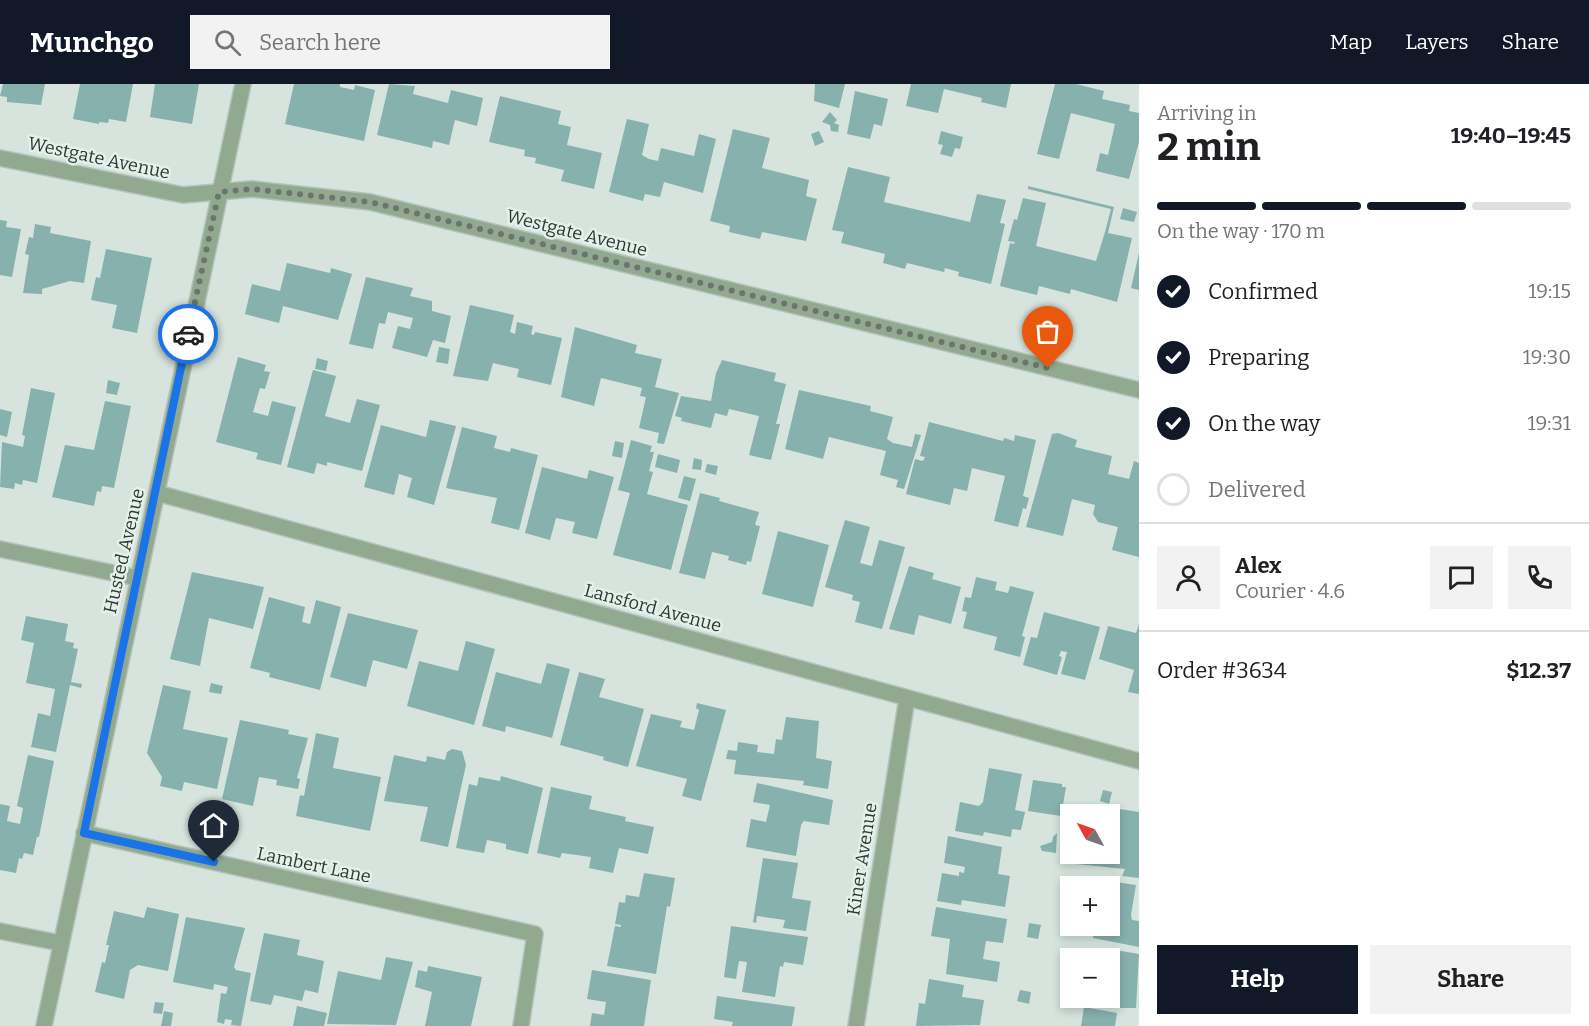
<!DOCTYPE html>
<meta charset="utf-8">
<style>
body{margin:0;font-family:Bitter,serif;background:#f2f2f2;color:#202124;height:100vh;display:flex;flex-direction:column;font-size:22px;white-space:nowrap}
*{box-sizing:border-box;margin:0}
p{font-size:20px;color:#757577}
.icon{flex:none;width:33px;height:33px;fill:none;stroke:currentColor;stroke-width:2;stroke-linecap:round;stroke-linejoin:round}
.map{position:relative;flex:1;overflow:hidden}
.panel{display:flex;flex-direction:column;background:#fff;width:450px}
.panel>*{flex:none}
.needle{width:39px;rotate:310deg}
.buttons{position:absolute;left:1060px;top:720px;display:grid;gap:12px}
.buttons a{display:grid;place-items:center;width:60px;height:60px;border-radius:0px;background:#fff;box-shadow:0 3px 9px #0003;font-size:30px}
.pin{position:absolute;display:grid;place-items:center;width:51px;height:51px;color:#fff;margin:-62px -26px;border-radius:50% 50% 50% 0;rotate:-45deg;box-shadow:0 0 6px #0007}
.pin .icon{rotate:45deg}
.courier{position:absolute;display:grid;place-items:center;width:60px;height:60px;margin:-30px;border:4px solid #1a73e8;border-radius:50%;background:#fff;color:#222;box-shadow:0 2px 8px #0007}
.overview em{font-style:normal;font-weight:700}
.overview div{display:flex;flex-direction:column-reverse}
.overview{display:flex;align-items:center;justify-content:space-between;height:102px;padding:0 18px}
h1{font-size:39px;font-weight:700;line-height:45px}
.bar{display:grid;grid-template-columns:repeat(4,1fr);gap:9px 6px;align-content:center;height:72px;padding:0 18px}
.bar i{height:8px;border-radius:4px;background:#e0e0e0}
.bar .selected{background:#111827}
.bar p{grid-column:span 4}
.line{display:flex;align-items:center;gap:15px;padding:0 18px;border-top:2px solid #e0e0e0}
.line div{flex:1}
.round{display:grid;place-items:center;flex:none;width:63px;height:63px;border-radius:0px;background:#f2f2f2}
ol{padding:0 18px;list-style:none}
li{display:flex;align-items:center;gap:18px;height:66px}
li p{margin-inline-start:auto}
li .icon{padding:6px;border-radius:50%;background:#111827;color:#fff;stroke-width:4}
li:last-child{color:#757577}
li i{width:33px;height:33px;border:3px solid #e0e0e0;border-radius:50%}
.action{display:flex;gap:12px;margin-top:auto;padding:12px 18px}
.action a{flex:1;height:69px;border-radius:0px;background:#111827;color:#fff;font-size:24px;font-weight:700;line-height:69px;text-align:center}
.action a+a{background:#f2f2f2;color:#202124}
header{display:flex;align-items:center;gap:36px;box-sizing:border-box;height:84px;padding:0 30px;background:#111827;color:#fff}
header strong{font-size:28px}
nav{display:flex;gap:33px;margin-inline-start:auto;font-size:21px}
.search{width:420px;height:54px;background:#f2f2f2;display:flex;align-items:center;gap:15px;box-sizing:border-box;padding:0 21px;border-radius:0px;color:#757577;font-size:22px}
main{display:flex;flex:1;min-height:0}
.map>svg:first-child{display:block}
</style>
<header>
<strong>Munchgo</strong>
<div class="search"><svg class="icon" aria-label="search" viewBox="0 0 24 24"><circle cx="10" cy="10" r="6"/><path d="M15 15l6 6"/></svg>Search here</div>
<nav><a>Map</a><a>Layers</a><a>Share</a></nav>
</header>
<main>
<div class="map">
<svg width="1139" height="942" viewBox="0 0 1139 942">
<rect width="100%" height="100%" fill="#d6e4dd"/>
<g fill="#87b1ad">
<polygon points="3,0 45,0 41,21 7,18 7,13 0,12"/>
<polygon points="80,0 133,0 126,38 109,35 108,39 99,38 99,40 73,35"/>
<polygon points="155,0 199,0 192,40 150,33"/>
<polygon points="294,0 340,0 340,3 354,6 355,1 375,6 364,57 285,40"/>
<polygon points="389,0 415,2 413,10 448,19 451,6 483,14 477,42 455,36 449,61 433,57 432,64 377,51"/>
<polygon points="815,0 845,0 839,24 814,17"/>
<polygon points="911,0 1011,0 1006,24 981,18 982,14 944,5 938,29 906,22"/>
<polygon points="1055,0 1076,0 1104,7 1102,15 1130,21 1129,27 1139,29 1139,58 1129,95 1096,87 1100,69 1108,71 1115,40 1071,29 1059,75 1037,70"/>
<polygon points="855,7 888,15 882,42 874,40 870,55 847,50"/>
<polygon points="500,12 561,27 558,40 571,43 567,61 602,69 594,105 561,97 564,86 535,79 536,74 524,72 525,66 489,58"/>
<polygon points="830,28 837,36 834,39 839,41 838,48 831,47 830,41 822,38"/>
<polygon points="627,35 649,40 642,71 649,75 658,77 661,64 694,72 699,50 716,55 703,109 664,98 660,113 645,110 643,117 609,108"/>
<polygon points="733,45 770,54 762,84 809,96 806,112 817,115 806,157 762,148 760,155 729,148 730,142 710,137"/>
<polygon points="819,47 824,58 815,62 811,50"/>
<polygon points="941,47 963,53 960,65 955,64 952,73 940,70 943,61 938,60"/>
<polygon points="848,83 890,93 884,118 970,138 977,110 1006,116 1000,139 1005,140 991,200 958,192 959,188 945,184 944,188 907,179 905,185 883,179 885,170 841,159 844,148 832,146"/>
<polygon points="1028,102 1114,123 1108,149 1132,154 1117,218 1071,205 1070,210 1039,202 1037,211 1000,202 1010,159 1014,160 1015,158 1008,157 1014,135 1017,136 1023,114 1046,119 1036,162 1096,177 1105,148 1111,125 1028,105"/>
<polygon points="1123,124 1137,128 1134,138 1120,135"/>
<polygon points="0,136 7,137 6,143 21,145 12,193 0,191"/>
<polygon points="35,140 51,143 50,149 91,157 84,199 70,197 42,205 42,210 23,209 29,171 25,170 29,153 33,154"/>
<polygon points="106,165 152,174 137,249 112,244 117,221 91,216 96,193 100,194"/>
<polygon points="1139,169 1139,206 1131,204"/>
<polygon points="287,179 330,189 331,184 352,190 338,236 283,222 279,239 245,230 252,200 280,207"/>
<polygon points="366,193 413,204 410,212 432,217 432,227 451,232 445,259 433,256 427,273 392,264 398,242 410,245 413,234 388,228 385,240 379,239 373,265 349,260"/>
<polygon points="470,221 514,231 510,248 515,250 517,238 533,242 531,250 534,251 535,248 562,254 551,301 517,293 519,285 493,279 488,297 453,292"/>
<polygon points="575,243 637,261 635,269 662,275 655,303 679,309 664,360 657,359 659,349 639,344 646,313 640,312 642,304 601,294 594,322 561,313"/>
<polygon points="439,263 450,265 448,280 436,278"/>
<polygon points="238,273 266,281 264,287 270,288 265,305 260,304 253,328 268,332 272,317 296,323 281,381 256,375 258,369 216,358"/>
<polygon points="317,274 328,277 326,287 315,285"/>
<polygon points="722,276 776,289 774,297 786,300 776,340 780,340 771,376 749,371 759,332 729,325 727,332 715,329 711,344 681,337 682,334 675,332 681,312 711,317 716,289"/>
<polygon points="313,286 336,292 325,332 350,339 357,315 380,321 362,387 327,378 327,382 317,379 314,390 287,383"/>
<polygon points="108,296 120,299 117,311 106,309"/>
<polygon points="31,304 55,309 37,399 23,396 22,401 15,399 14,405 0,403 2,358 23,363 25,352 22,351"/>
<polygon points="799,306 871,322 870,327 893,333 887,355 893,359 912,363 915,350 921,351 904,405 896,403 898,396 880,391 886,367 829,353 823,375 785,365"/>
<polygon points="105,317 131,322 114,404 102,402 101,408 97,407 94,422 52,413 65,361 94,366"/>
<polygon points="0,325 12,328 7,353 0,351"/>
<polygon points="430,336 456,342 434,421 407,413 412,394 399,390 394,411 364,403 381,341 426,353"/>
<polygon points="929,338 1003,357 1004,354 1014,357 1015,351 1036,356 1023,412 1029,414 1026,425 1023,424 1018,443 994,437 1005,392 972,384 967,407 954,404 950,421 906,410 915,375 923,377 925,373 920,372"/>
<polygon points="462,343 497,352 494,364 510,368 511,364 538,371 519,446 491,439 497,414 446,404"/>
<polygon points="1058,349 1077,356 1075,363 1112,372 1108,390 1129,395 1134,377 1139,379 1139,473 1112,466 1118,443 1098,438 1093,430 1095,421 1072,415 1063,452 1026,443 1052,350"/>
<polygon points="631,356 652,362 650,368 654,368 649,387 653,388 647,410 688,421 671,486 613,471 630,409 618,406"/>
<polygon points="615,357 624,359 622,374 612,372"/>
<polygon points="658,370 680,376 677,389 655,383"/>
<polygon points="694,374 702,376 701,386 692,385"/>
<polygon points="707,380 718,382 716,391 705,388"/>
<polygon points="542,383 587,395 589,386 614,393 597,455 572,449 575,438 556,434 550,456 525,449"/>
<polygon points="684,392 696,395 690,417 678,414"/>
<polygon points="700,409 720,414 719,417 759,428 755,441 760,442 751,478 747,477 746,481 728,476 729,472 712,468 705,495 679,489"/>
<polygon points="845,436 870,443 860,479 872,482 879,456 905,463 882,545 855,538 860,518 852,516 853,511 825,503"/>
<polygon points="778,447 829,461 813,523 762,510"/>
<polygon points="909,482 934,489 932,495 961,503 951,540 919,531 914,551 889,545"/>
<polygon points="192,488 264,503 253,545 209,534 200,582 170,575"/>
<polygon points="976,493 997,498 995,506 1008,509 1010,502 1034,508 1022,552 1025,553 1020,573 994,566 997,553 963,544 967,528 962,527 965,513 971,514"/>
<polygon points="269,513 305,523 302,538 310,540 316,516 341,523 320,606 269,593 270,589 250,584"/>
<polygon points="1044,528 1100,543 1085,596 1061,590 1067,568 1061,567 1059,572 1062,573 1057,591 1023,581 1031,553 1037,554"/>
<polygon points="348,529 418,546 407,585 373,576 366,603 330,593"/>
<polygon points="26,532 68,540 65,557 74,559 73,564 78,565 71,598 82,600 81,604 70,601 56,668 31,663 38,629 50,632 55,605 26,599 34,559 21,556"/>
<polygon points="1139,540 1139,610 1128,608 1134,586 1099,575 1108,542 1136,549"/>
<polygon points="466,557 495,565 474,641 407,622 419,577 458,587"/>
<polygon points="547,579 570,585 552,654 506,642 505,648 482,642 496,588 541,600"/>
<polygon points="579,588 605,595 599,613 644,625 628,683 603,676 604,673 560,661"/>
<polygon points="211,599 223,602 221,610 209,608"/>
<polygon points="163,601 191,607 183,645 228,654 217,705 184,698 182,707 160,702 162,693 147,669"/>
<polygon points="697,619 726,626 701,717 682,712 687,695 636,682 651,630 682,637 680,643 694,646 699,626 696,624"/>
<polygon points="786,633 819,637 816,674 832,677 828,705 803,701 804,697 734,690 736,676 726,675 728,666 737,667 738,658 758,661 757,668 774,670 776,655 782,656"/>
<polygon points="240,636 289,646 288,650 308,654 297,694 300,695 298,705 276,701 277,696 259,693 253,722 222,715"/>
<polygon points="316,649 339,654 333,684 381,693 370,747 296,732 300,711 304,712"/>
<polygon points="452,665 462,667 466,681 448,763 420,757 428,723 384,717 394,671 426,678 427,672 445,676 447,668"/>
<polygon points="28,671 54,677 39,753 37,753 33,771 24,769 22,775 19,774 16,789 0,786 0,720 10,722 7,737 20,740 23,724 17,722"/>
<polygon points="989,684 1022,690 1015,726 1025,728 1021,746 1012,745 1011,753 984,748 983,752 955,747 960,718 979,722 983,718"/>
<polygon points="501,692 543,704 528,770 506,765 506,760 487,756 484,769 456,764 469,700 477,702 479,693 500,697"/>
<polygon points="1033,696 1062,700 1062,703 1066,703 1061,732 1028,727"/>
<polygon points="757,699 833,716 829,741 804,737 801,741 796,772 746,763 751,735 766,738 770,721 753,718"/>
<polygon points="551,703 592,712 589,725 626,733 625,737 654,743 648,770 619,764 613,789 589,784 591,773 562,769 560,774 537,769"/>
<polygon points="1103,706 1112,708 1109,720 1100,717"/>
<polygon points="1107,723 1139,728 1139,794 1122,792 1125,785 1076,780 1078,770 1110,770 1110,730 1106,730"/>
<polygon points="1057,749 1056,769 1042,767 1040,762 1052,758 1053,753"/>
<polygon points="948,752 1002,763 998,790 1010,792 1005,823 962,816 961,821 937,817 942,789 959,792 959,788 964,789 965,783 944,779"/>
<polygon points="763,774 798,779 792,814 811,817 806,847 783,844 785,836 757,832 756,839 753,838"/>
<polygon points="644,789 675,794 670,823 667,822 656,890 607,882 615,842 621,843 621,841 615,840 619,818 625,819 626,811 639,813"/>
<polygon points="1085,792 1096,795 1094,802 1082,802"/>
<polygon points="1102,796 1136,801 1131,831 1132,836 1139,837 1139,863 1093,854 1094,847 1078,844 1078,842 1110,842 1110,802 1101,802"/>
<polygon points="147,823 179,830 168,887 138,881 130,886 124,915 95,908 102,878 105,879 109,861 106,861 114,827 144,834"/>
<polygon points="936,823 1007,835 1003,859 986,857 983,875 1000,878 997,898 946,890 950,855 931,852"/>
<polygon points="186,833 245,844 234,883 236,886 251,889 241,942 231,941 232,936 225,935 224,940 217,938 221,909 226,910 228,903 214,900 213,906 173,898"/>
<polygon points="1029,839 1041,841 1038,855 1027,853"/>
<polygon points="731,842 808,853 803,881 784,878 783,883 780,882 775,913 742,908 747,878 739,877 736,895 724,893"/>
<polygon points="264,849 300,856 297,871 324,877 318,909 305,906 302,917 274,911 271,921 250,917"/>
<polygon points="1109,865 1139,870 1136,924 1119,924 1120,922 1100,918 1101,914 1110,914"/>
<polygon points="386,873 413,878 396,941 327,940 338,887 381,896"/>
<polygon points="428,882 482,893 471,942 425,942 432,908 415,903 418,886 427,888"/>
<polygon points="592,886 651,896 644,942 590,942 592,929 604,931 606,918 587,915"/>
<polygon points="929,895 964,901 962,913 984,916 980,941 916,942 919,919 925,920"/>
<polygon points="1020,906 1031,908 1029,920 1017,917"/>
<polygon points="717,912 795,923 792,942 732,942 733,938 714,935"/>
<polygon points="155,918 164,919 162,930 153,929"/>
<polygon points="297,922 327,929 324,942 293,942"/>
<polygon points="1084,923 1117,929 1115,942 1081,942"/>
<polygon points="164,927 173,929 171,942 161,942"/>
</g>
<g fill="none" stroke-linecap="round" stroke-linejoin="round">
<g stroke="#b5c1bb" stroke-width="18">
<g id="street">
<polyline points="0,74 183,111 252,105 370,118 1139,306"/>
<polyline points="157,409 1139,677"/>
<polyline points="0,465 137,494"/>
<polyline points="84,749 535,850 521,942"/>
<polyline points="0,847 60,859"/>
<polyline points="44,942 243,0"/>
<polyline points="856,942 907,614"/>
</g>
</g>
<use href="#street" stroke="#91aa8f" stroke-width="15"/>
</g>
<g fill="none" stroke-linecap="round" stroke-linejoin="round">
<polyline stroke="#6b746f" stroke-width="6" stroke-dasharray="0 10.8" points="188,250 219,108 252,105 370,118 1048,284"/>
<polyline stroke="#1a73e8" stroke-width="8" points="188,250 84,749 214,778"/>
</g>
<g text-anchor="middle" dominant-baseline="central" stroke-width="5" stroke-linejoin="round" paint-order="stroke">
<g font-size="18" fill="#313734" stroke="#e3f1ea">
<text transform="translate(99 74) rotate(12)">Westgate Avenue</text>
<text transform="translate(577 149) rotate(14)">Westgate Avenue</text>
<text transform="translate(124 467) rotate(-77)">Husted Avenue</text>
<text transform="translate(653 524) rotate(15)">Lansford Avenue</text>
<text transform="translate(862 775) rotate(-81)">Kiner Avenue</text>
<text transform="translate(314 781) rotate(12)">Lambert Lane</text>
</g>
</g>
</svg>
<div class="buttons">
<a><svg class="needle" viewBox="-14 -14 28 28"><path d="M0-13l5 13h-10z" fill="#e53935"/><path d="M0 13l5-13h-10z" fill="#757577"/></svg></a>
<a>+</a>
<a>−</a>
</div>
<div class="pin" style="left:1048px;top:284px;background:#ea580c"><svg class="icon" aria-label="bag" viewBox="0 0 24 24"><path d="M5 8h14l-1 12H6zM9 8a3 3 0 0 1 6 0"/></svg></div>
<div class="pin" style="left:214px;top:778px;background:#1f2937"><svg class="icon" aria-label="home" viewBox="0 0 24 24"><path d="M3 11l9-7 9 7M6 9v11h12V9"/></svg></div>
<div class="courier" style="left:188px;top:250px"><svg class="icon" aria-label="car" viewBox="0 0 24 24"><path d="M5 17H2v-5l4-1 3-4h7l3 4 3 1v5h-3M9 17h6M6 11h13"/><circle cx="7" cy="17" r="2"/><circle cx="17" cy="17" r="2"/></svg></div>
</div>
<section class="panel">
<div class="overview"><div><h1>2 min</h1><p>Arriving in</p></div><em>19:40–19:45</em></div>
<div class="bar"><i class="selected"></i><i class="selected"></i><i class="selected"></i><i></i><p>On the way · 170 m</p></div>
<ol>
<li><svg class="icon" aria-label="check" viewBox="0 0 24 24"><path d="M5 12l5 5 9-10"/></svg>Confirmed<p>19:15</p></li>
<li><svg class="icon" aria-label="check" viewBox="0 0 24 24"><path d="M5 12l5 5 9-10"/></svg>Preparing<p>19:30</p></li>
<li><svg class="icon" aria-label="check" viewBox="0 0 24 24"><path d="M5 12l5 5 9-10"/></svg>On the way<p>19:31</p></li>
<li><i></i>Delivered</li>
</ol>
<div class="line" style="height:108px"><a class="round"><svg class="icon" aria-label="person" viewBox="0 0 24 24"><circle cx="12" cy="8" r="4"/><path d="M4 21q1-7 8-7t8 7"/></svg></a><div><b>Alex</b><p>Courier · 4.6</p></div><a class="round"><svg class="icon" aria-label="chat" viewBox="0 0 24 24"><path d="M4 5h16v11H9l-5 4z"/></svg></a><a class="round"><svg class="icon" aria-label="phone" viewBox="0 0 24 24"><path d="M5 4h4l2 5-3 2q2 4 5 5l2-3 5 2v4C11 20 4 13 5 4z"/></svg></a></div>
<div class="line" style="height:78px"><div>Order #3634</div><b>$12.37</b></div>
<div class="action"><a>Help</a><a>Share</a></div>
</section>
</main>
